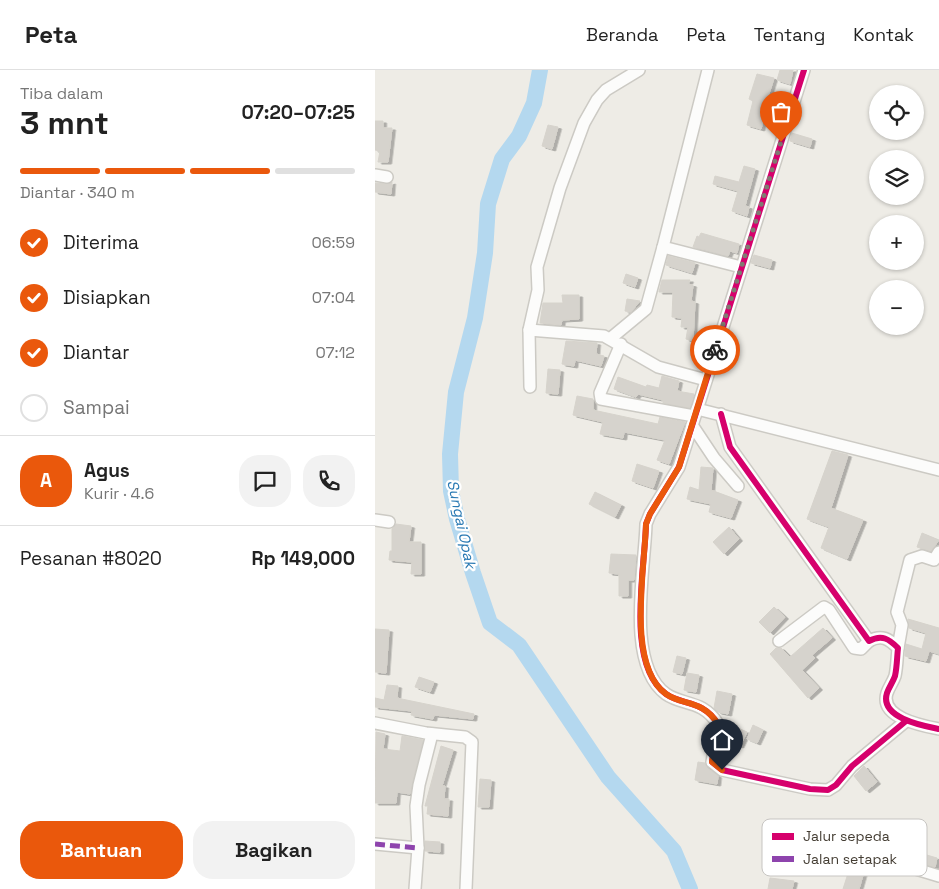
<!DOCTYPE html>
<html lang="id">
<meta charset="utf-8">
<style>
body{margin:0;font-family:"Space Grotesk",sans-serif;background:#f2f2f2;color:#222;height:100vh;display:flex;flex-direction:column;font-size:19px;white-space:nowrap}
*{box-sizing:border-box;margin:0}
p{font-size:16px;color:#767676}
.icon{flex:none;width:28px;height:28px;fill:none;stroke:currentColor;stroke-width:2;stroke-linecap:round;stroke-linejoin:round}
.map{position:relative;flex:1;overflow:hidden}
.panel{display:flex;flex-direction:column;background:#fff;width:375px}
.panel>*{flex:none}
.controls{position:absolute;left:494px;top:15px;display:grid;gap:10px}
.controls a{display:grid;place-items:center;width:55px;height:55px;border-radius:50%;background:#fff;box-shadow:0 1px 4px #0004;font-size:25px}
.pin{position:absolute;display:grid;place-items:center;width:42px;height:42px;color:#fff;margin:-51px -21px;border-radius:50% 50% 50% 0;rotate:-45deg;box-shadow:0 0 5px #0007}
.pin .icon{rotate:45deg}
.courier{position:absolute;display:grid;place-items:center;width:50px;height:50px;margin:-25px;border:4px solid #ea580c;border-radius:50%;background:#fff;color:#222;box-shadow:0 1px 6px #0007}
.head em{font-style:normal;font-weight:700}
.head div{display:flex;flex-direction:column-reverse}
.head{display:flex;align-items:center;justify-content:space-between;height:85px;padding:0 20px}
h1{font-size:32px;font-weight:700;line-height:38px}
.bar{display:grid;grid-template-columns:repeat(4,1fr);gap:8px 5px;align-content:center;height:60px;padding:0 20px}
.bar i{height:6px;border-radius:4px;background:#e0e0e0}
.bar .on{background:#ea580c}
.bar p{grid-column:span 4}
.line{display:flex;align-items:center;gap:12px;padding:0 20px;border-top:1px solid #e0e0e0}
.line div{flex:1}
.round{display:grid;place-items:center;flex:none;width:52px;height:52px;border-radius:20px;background:#f2f2f2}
ol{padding:0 20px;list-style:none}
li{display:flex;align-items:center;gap:15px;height:55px}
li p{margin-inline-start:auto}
li .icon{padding:5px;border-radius:50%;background:#ea580c;color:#fff;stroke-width:4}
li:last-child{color:#767676}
li i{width:28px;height:28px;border:2px solid #e0e0e0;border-radius:50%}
.primary-button{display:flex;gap:10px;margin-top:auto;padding:10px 20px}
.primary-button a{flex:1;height:58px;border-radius:20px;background:#ea580c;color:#fff;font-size:20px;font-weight:700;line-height:58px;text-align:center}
.primary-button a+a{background:#f2f2f2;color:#222}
header{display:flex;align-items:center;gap:30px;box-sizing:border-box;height:70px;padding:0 25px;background:#fff;border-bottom:1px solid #e0e0e0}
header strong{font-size:24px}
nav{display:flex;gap:28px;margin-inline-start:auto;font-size:18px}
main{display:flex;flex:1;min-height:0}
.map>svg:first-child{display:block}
</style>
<header>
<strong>Peta</strong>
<nav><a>Beranda</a><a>Peta</a><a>Tentang</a><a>Kontak</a></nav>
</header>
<main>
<section class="panel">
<div class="head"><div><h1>3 mnt</h1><p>Tiba dalam</p></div><em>07:20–07:25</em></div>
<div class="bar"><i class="on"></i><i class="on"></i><i class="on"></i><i></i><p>Diantar · 340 m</p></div>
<ol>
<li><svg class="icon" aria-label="check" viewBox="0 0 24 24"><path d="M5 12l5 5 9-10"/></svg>Diterima<p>06:59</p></li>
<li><svg class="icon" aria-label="check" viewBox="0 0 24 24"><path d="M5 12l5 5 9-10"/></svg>Disiapkan<p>07:04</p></li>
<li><svg class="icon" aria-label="check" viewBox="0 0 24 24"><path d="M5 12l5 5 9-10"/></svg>Diantar<p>07:12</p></li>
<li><i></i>Sampai</li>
</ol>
<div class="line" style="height:90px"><b class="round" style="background:#ea580c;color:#fff">A</b><div><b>Agus</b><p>Kurir · 4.6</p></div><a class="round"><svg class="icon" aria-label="chat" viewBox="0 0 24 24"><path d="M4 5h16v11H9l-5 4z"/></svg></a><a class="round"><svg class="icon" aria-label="phone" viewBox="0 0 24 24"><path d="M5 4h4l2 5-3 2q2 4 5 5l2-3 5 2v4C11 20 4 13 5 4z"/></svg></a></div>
<div class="line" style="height:65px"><div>Pesanan #8020</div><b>Rp 149,000</b></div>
<div class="primary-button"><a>Bantuan</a><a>Bagikan</a></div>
</section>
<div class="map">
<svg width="564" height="819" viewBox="0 0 564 819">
<defs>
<filter id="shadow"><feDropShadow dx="3.5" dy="2" stdDeviation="0" flood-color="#0004"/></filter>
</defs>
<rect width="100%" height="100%" fill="#eeece6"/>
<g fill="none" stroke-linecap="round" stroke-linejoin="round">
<polyline stroke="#b4d8ef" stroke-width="16" points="165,0 159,33 144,66 127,89 113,134 110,183 100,248 81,322 75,384 76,421 82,449 98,503 115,553 144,575 233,707 299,781 315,819"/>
</g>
<g fill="#d6d3cd" stroke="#d6d3cc" filter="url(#shadow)">
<polygon points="405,0 418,0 415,14 402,10"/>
<polygon points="382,4 399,8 393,27 397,28 394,35 392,35 386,59 372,55 378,31 374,29"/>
<polygon points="0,51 8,51 8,58 17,58 13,92 3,92 5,81 0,80"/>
<polygon points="173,55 183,57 177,79 167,76"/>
<polygon points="417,63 437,69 435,77 415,71"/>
<polygon points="369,96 380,99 370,136 374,137 372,146 357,141 363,121 338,114 340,106 364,112"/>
<polygon points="17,112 16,124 0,122 0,113 11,114"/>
<polygon points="326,163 364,174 362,183 355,181 353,186 318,177 322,166 324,167"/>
<polygon points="379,185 397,190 395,198 376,193"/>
<polygon points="293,186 320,193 317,203 291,195"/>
<polygon points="251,204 263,208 260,217 248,213"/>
<polygon points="287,210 315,210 313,214 318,215 316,231 320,232 318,271 311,269 313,257 306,257 307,248 297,247 298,222 284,222"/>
<polygon points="187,225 204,225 204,249 187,250 186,255 165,253 168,233 188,233"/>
<polygon points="252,229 265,231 256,242 250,241"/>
<polygon points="322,265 330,266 327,282 319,281"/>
<polygon points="191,271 222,273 221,284 229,286 226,296 200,290 199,296 187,294"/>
<polygon points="173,299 185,300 183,324 171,323"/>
<polygon points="287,306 304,311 302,321 319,324 315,338 288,333 288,330 263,324 261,327 239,319 243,307 271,317 272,315 284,318"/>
<polygon points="202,326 218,329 218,340 283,354 285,347 310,352 294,394 282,390 290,370 249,362 248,368 225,364 228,352 198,345"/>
<polygon points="457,381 473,385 456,438 488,450 472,489 446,478 454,457 432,449"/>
<polygon points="262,394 284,401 278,418 257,411"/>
<polygon points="326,397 338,398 336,420 363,430 356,448 334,442 336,434 312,429 315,417 324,420"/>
<polygon points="220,422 246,435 240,447 214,434"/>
<polygon points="21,454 36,456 34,472 46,472 46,504 36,504 37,492 14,490 15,481 17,481 17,459"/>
<polygon points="354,457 364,469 349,484 338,472"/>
<polygon points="547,463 564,470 556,481 542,477"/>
<polygon points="236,484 261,485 259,510 253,510 253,526 244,526 244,504 234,503"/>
<polygon points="399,537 410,547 395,563 384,552"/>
<polygon points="533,549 564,558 564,584 554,581 551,591 530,586 531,574 547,579 551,563 534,558"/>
<polygon points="448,558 457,568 437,585 440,588 427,600 444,618 433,628 395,584 401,578 406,578 415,587"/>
<polygon points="0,559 14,560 11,603 0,602"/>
<polygon points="302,586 311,588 307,604 298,602"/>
<polygon points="312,603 324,605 321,622 309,620"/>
<polygon points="44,607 59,612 55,622 40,617"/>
<polygon points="12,615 23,616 22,628 99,644 98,649 59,645 58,649 36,645 37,641 0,637 0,628 9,630"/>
<polygon points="342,621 357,624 353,644 343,642 339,638"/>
<polygon points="378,655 388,660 382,673 372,669"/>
<polygon points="363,658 372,662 365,676 357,673"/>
<polygon points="1,662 10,664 8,679 25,681 27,666 48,670 35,724 22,722 21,733 0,733"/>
<polygon points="66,676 78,680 67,716 70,716 69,729 74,729 73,746 52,744 53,736 50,736"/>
<polygon points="323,692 330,693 332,698 343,706 342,714 320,710"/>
<polygon points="489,696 502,712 491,721 479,706"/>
<polygon points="105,709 116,710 114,737 103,737"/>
<polygon points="484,769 502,774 495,799 490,798 484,819 468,819"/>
<polygon points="50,771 65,772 65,782 50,781"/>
<polygon points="545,783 562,788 560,797 542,792"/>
<polygon points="395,808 419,811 417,819 393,819"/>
</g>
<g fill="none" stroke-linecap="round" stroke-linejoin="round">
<g stroke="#cccac4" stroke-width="14">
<g id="minor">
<polyline points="333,0 288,177 366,197"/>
<path d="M429 0 304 397 275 444 271 454C270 499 250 594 291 624 308 636 327 629 343 654L337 692 347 700 435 719 453 720 461 715 477 696 531 651"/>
<polyline points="0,105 12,107"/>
<polyline points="154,260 229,266 283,297 331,310"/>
<polyline points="236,268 271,239 288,177"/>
<polyline points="246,274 225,323 226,329 319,346"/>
<polyline points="155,317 154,260 163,220 162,197 185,118 209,53 222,30 231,20 264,0"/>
<polyline points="322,339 564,400"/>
<path d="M346 344 355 377 494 571C507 564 514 569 523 578 522 587 522 597 520 606 518 612 514 617 512 623 504 648 549 656 564 659"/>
<polyline points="317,355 339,388 363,416"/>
<polyline points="0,450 14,452"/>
<polyline points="404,571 449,537 454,540 479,578 486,579 494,571"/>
<polyline points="523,578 527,555 522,542 535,490 547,486 559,490 564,482"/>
<polyline points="0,653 51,663 90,667 97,672 91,819"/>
<polyline points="0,774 43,778"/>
<polyline points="531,796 564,806"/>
<polyline points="40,819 43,778 41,736 44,715 57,664"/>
</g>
</g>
<use href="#minor" stroke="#fcfcfb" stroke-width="11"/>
<polyline stroke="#8e44ad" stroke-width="5" stroke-dasharray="10 5" stroke-linecap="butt" points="0,774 43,778"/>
<g stroke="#fff" stroke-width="9">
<g id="cycleway">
<path d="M429 0 304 397 275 444 271 454C270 499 250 594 291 624 308 636 327 629 343 654L337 692 347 700 435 719 453 720 461 715 477 696 531 651"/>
<path d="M346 344 355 377 494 571C507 564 514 569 523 578 522 587 522 597 520 606 518 612 514 617 512 623 504 648 549 656 564 659"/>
</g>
</g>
<use href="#cycleway" stroke="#d6006c" stroke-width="6"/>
</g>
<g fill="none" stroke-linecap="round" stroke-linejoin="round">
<polyline stroke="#807a72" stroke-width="5" stroke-dasharray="0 9" points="340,280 406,72"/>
<path stroke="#ea580c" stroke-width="6" d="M340 280 304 397 275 444 271 454C270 498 251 595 291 624 308 636 327 629 343 654L337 692 347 700"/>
</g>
<g text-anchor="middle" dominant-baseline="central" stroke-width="4.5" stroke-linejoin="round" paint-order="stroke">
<g font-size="15" font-style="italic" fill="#2979b3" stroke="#fff">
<text transform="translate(87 454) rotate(78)">Sungai Opak</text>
</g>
</g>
<rect x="387" y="749" width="165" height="57" rx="8" fill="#fff" stroke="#c7c5c2" stroke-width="1"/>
<rect x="397" y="763" width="22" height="7" fill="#d6006c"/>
<rect x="397" y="786" width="22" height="6" fill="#8e44ad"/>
<g font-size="14" fill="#443d33">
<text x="428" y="771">Jalur sepeda</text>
<text x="428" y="794">Jalan setapak</text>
</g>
</svg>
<div class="controls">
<a><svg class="icon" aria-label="locate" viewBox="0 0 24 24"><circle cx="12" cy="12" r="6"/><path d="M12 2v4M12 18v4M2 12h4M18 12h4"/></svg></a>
<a><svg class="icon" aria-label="layers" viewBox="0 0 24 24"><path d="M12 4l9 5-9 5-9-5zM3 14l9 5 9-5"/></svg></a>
<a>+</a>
<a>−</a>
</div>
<div class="pin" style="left:406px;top:72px;background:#ea580c"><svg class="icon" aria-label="bag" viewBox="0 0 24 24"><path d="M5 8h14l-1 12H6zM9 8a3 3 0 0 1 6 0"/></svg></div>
<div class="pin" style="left:347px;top:700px;background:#1f2937"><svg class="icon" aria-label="home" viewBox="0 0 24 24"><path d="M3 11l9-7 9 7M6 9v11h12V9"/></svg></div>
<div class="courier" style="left:340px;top:280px"><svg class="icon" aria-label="bike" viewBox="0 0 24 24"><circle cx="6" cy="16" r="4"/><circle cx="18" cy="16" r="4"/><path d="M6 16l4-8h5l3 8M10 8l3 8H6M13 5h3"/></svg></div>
</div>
</main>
